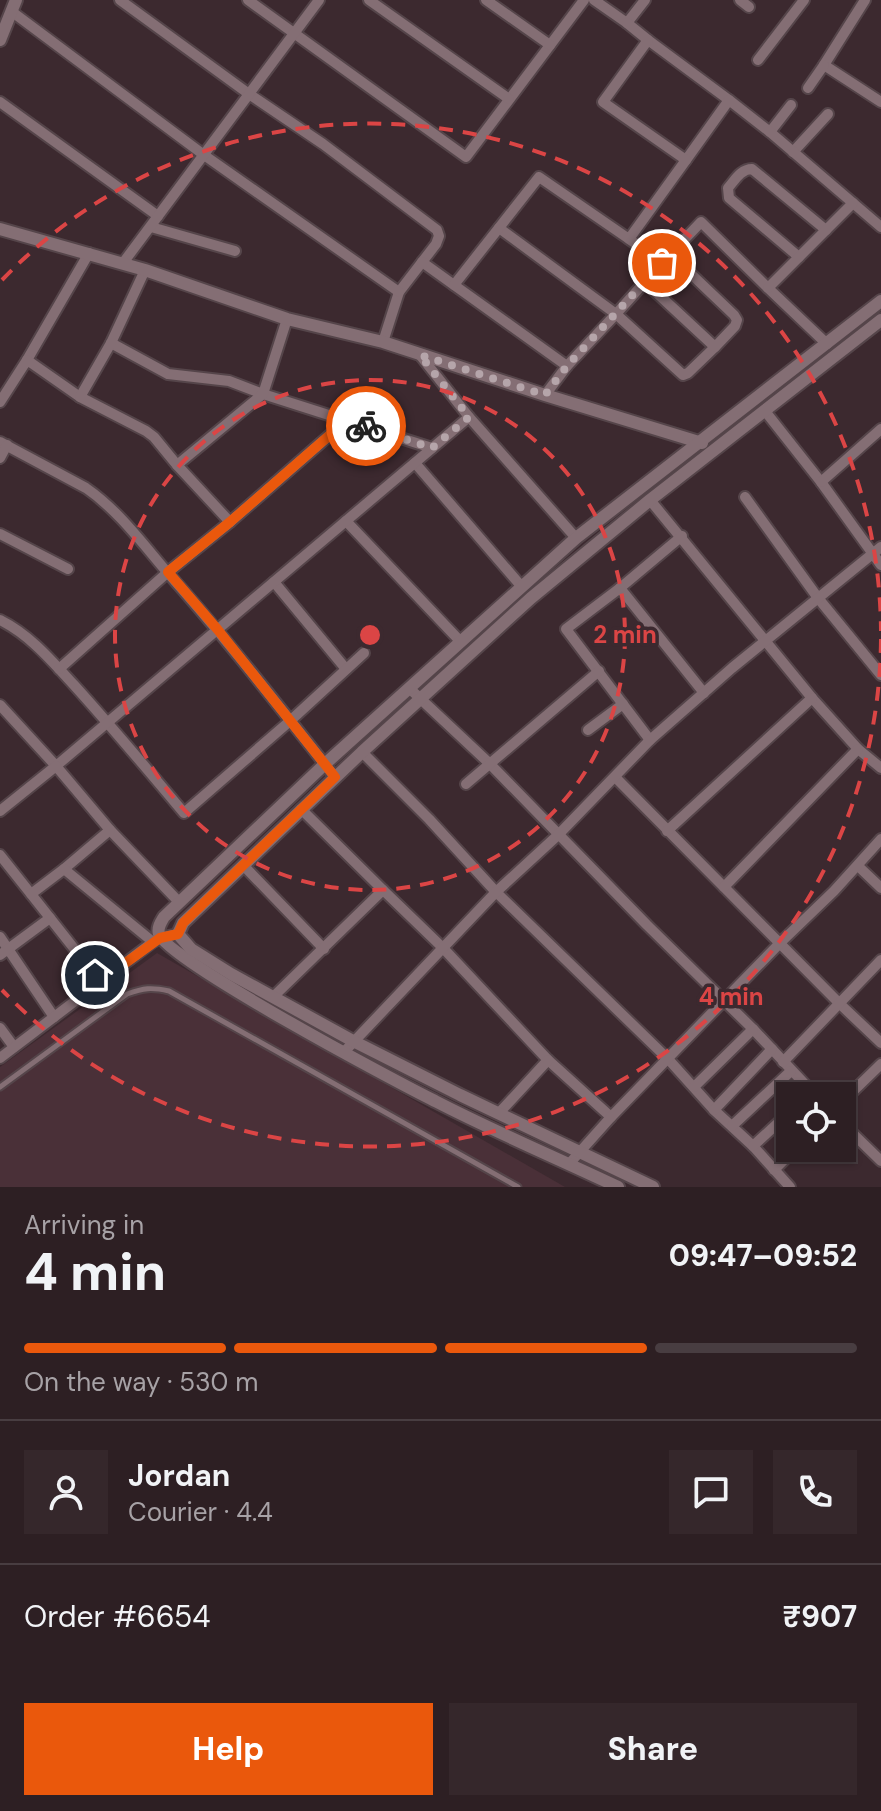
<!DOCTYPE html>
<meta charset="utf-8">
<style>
body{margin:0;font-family:"DM Sans",sans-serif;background:#35272b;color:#f1f3f6;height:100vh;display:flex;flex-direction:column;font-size:30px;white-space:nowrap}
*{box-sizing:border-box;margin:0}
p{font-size:26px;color:#a7a2a6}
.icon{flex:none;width:44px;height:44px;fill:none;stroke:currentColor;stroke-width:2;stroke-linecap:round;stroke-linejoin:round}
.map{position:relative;height:1187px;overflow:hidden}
.drawer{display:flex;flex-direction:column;background:#2d1f23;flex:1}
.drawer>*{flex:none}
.buttons{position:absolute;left:776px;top:1082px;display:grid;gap:16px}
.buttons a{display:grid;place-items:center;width:80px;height:80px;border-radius:0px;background:#2d1f23;box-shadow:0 2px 6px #0004,0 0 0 2px #483d41;font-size:40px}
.pin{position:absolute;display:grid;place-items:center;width:68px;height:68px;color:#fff;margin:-34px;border:4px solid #fff;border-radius:50%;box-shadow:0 2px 8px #0007}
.courier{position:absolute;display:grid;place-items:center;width:80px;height:80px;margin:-40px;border:6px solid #ea580c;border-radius:50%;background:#fff;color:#222;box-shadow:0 2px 10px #0007}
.summary em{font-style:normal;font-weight:800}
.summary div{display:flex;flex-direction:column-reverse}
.summary{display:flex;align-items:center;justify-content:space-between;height:136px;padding:0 24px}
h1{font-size:52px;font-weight:800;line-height:60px}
.bar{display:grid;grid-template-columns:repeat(4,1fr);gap:12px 8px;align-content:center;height:96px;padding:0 24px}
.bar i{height:10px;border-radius:6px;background:#483d41}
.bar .active{background:#ea580c}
.bar p{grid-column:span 4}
.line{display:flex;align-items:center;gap:20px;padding:0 24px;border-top:2px solid #483d41}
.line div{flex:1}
.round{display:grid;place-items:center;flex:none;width:84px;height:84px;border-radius:0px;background:#35272b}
.button{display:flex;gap:16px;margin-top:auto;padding:16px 24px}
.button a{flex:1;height:92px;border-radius:0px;background:#ea580c;color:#fff;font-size:32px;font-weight:800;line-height:92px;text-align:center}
.button a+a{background:#35272b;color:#f1f3f6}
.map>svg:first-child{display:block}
</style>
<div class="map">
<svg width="881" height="1187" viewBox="0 0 881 1187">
<rect width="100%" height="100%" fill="#3c292f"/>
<polygon fill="#4a3038" points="157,953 565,1187 0,1187 0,1067"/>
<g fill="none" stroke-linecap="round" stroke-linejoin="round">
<g stroke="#55454a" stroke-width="9">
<path id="service" d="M0 1087 127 994C144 988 151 987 169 991L518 1187"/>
</g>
<g stroke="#55454a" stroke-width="14">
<g id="minor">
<polyline points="120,0 249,94 323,144 437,230 439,236 436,244 399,292 383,342"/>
<polyline points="248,0 466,157 584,0"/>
<polyline points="369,0 509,99"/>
<polyline points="486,0 550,45"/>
<polyline points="594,0 627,23 645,0"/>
<polyline points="740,0 749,7"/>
<polyline points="865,0 824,65 881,102"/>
<polyline points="11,11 204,155 399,292"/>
<polyline points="648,40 729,100"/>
<polyline points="758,60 804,0"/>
<polyline points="808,88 824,65"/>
<polyline points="0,102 158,216"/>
<polyline points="770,132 791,105"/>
<polyline points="793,152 828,114"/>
<polyline points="686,160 729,100 770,132 881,227"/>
<polyline points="151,227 235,251"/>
<polyline points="499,228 616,314 567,366"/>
<polyline points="629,239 662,263 616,314 683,375 688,373 715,347"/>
<path d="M799 257 729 198 728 188C735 180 741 169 752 169L826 230"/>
<polyline points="422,262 454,285"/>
<polyline points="123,263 319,0"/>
<polyline points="662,263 701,222 768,288 827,344"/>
<polyline points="645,282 715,347 735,326 737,320 734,315 670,254"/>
<polyline points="768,288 853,203"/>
<polyline points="111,343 168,374 229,381 263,394 432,448"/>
<polyline points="27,360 89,253"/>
<polyline points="545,395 567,366 454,285 539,177 629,239 686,160 603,102 648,40 627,23"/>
<polyline points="0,402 27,360 80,397"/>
<polyline points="765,411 821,482 881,565"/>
<polyline points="469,417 576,538"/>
<path d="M0 442 86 488C118 510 142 543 167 572 226 638 280 708 335 777"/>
<polyline points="0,458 7,445"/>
<polyline points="415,463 522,587"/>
<polyline points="177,465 263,394 287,319"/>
<polyline points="821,482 881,429"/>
<polyline points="745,497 818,598 881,675"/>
<polyline points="650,500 812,698 858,749 881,768"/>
<polyline points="346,521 460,641"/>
<polyline points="230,522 347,420"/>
<polyline points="0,534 68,569"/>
<polyline points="274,582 346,669"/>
<polyline points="620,588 704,693"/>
<path d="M0 620C30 635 51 660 74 685 112 727 148 770 184 813L290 721 364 653"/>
<polyline points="59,669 168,572 230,522 177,465 154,437 146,431 80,397 111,343 145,270"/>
<polyline points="409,688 490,764 647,925 753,1029 816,1096"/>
<polyline points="0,705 56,766 469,417 420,355"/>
<polyline points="588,730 623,704"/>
<polyline points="650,740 566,629 620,588 682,536"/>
<polyline points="362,752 429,819 496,892 669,1060 714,1110 753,1146 790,1187"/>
<polyline points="615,777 840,1004 881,1043"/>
<polyline points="466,784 599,671"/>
<polyline points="301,809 383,890"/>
<polyline points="0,811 56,766 110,830 179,902"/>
<polyline points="667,831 812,698"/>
<polyline points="0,855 31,894"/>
<polyline points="244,866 324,949"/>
<polyline points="858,866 881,888"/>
<polyline points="64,869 110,830"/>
<polyline points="724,887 858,749"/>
<polyline points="50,918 95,975 102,980"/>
<polyline points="0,937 54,1017"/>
<polyline points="0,955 50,918 31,894 64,869 153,942 160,938 178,934"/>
<polyline points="273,997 383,890 443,948 548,1060 611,1117"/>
<polyline points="0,1028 14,1047"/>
<polyline points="344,1052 496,892 558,835 650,740 732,668 881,547"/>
<polyline points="0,1058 153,942"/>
<polyline points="783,1062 881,960"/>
<polyline points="694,1087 753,1029"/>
<polyline points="842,1102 881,1064"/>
<polyline points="714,1110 772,1049"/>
<polyline points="499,1113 548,1060"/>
<polyline points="842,1123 881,1161"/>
<polyline points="732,1126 791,1071"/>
<polyline points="753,1146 790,1112"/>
<polyline points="569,1164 611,1117 703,1022 780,943 834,891 881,839"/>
<polyline points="774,1170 796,1148"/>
</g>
</g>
<g stroke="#55454a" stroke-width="16">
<g id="tertiary">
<polyline points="0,40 16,0"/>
<polyline points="0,229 145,270 287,319 383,342 545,395 702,443"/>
<path d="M618 1187C557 1158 495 1132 435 1101 398 1083 166 959 159 934 157 928 161 922 164 917L325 764 576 538 881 301"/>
<polyline points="653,1187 460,1095 353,1041 231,974 191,949 178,934 183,923 362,752 531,598 650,500 881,320"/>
</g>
</g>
<use href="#service" stroke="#846e74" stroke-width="5"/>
<use href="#minor" stroke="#846e74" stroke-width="10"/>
<use href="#tertiary" stroke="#846e74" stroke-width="12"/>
</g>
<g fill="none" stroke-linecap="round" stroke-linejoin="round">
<polyline stroke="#b5a5aa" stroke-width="8" stroke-dasharray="0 14.4" points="366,426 432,448 469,417 420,355 545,395 567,366 662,263"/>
<polyline stroke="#ea580c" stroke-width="10" points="95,975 102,980 160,938 178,934 183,923 335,777 218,630 168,572 230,522 347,420 366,426"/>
</g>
<g fill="none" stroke="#db4545" stroke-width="4" stroke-dasharray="14 10">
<circle cx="370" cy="635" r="255"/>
<path d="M881 639A511 511 0 0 1 2 990M2 280A511 511 0 0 1 881 631"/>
</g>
<circle cx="370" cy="635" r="12" fill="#db4545" stroke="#3c292f" stroke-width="4"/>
<g font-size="24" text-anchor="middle" font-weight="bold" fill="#db4545" stroke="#3c292f" stroke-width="7" stroke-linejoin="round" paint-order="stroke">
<text x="625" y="643">2 min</text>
<text x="731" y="1005">4 min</text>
</g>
</svg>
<div class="buttons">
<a><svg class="icon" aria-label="locate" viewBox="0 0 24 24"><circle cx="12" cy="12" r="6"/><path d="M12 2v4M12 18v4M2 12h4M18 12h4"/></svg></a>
</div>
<div class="pin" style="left:662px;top:263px;background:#ea580c"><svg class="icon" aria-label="bag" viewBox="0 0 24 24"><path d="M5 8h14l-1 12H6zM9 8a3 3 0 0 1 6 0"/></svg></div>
<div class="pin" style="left:95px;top:975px;background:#1f2937"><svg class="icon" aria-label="home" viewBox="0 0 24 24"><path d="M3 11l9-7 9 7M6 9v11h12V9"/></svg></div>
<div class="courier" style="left:366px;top:426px"><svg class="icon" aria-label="bike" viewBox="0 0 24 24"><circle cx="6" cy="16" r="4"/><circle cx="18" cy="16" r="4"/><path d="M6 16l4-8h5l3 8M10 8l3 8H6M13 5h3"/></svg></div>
</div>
<section class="drawer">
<div class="summary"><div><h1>4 min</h1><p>Arriving in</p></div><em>09:47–09:52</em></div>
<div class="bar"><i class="active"></i><i class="active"></i><i class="active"></i><i></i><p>On the way · 530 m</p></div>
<div class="line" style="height:144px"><a class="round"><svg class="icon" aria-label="person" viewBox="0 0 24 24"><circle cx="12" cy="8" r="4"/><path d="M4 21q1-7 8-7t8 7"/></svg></a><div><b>Jordan</b><p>Courier · 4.4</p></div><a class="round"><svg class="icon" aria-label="chat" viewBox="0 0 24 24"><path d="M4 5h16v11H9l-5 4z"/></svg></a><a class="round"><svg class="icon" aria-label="phone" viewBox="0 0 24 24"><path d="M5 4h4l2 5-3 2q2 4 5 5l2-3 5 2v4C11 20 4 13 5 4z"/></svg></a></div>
<div class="line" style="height:104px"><div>Order #6654</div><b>₹907</b></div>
<div class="button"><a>Help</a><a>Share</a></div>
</section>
